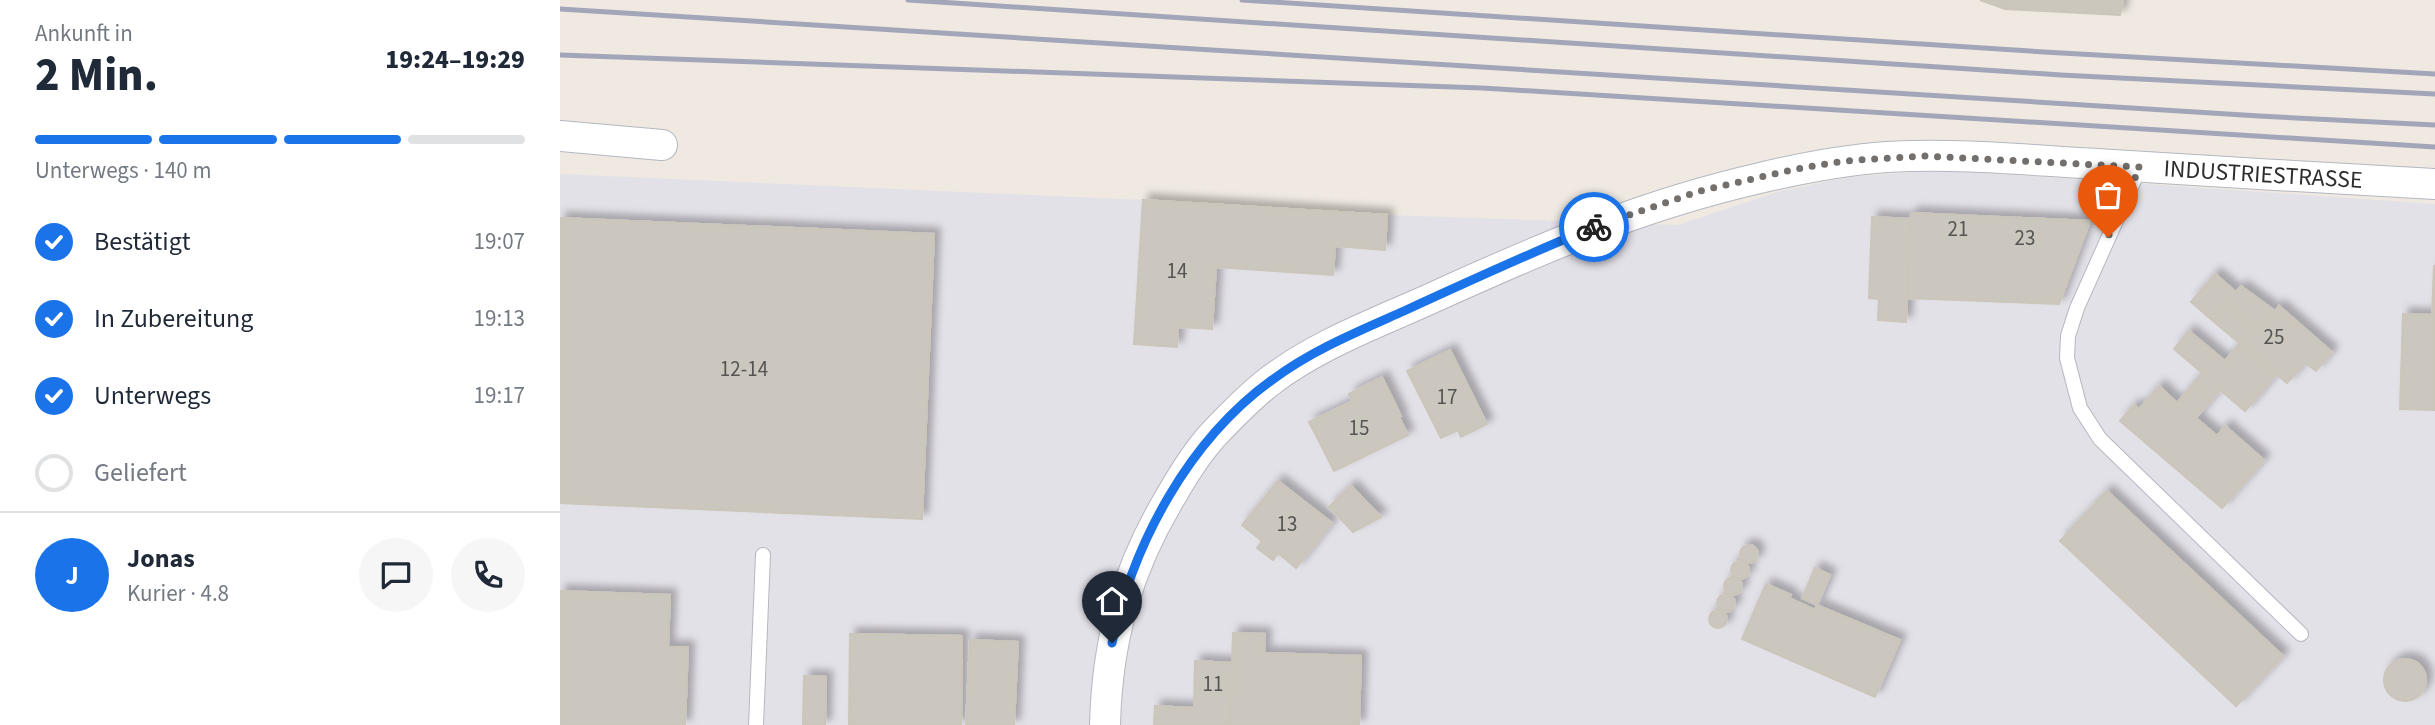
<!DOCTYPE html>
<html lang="de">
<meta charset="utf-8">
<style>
body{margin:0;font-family:"Source Sans 3",sans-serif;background:#f6f6f7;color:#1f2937;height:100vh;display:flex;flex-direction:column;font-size:26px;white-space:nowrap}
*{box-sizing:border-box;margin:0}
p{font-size:23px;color:#747a83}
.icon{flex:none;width:38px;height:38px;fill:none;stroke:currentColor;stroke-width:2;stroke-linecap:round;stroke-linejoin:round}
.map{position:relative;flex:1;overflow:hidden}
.side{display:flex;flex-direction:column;background:#fff;width:560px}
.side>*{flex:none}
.pin{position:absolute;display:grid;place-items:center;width:60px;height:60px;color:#fff;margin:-72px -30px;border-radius:50% 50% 50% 0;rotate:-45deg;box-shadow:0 0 7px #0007}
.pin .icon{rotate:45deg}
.courier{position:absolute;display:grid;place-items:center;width:70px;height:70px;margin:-35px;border:5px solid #1a73e8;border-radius:50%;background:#fff;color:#222;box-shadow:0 2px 9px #0007}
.head em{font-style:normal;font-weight:800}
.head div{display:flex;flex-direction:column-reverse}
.head{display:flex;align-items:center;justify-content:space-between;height:119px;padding:0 35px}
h1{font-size:46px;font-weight:800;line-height:52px}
.bar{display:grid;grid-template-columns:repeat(4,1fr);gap:10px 7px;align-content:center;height:84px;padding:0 35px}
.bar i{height:9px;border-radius:5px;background:#e0e1e3}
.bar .current{background:#1a73e8}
.bar p{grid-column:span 4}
.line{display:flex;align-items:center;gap:18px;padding:0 35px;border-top:2px solid #e0e1e3}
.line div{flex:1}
.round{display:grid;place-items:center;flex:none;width:74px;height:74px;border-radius:37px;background:#f6f6f7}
ol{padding:0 35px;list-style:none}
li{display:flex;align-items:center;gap:21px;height:77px}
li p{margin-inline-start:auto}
li .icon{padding:7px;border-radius:50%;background:#1a73e8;color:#fff;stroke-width:4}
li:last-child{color:#747a83}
li i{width:38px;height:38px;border:4px solid #e0e1e3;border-radius:50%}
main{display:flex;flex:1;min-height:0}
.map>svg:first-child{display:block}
</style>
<main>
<section class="side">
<div class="head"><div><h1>2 Min.</h1><p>Ankunft in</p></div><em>19:24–19:29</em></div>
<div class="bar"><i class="current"></i><i class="current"></i><i class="current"></i><i></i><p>Unterwegs · 140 m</p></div>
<ol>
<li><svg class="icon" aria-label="check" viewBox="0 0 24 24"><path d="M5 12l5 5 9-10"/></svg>Bestätigt<p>19:07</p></li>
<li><svg class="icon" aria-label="check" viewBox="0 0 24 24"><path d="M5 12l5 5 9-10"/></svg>In Zubereitung<p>19:13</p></li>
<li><svg class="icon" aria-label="check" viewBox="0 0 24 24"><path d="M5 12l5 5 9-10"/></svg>Unterwegs<p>19:17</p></li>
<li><i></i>Geliefert</li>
</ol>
<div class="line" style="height:126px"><b class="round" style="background:#1a73e8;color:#fff">J</b><div><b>Jonas</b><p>Kurier · 4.8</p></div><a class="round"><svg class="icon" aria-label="chat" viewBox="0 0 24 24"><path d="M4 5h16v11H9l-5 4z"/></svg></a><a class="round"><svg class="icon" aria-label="phone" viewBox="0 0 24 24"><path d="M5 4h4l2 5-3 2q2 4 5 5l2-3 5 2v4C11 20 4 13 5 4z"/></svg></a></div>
</section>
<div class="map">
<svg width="1875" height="725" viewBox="0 0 1875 725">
<defs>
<filter id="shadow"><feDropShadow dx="6" dy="-6" stdDeviation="3.5" flood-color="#0004"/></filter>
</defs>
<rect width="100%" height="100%" fill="#efe9e1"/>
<polygon fill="#e3e1e8" points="1383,170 1875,204 1875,725 0,725 0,174 583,200 827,215 1118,225 1217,192 1288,177"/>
<g fill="#cbc7bf" stroke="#cbc5ba" stroke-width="2" filter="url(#shadow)">
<polygon points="1420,0 1448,0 1445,9"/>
<polygon points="1448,0 1563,0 1560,15 1445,9"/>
<polygon points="583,200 827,215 825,250 775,246 773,275 656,267 652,329 618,327 617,347 574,344"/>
<polygon points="1351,213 1530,221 1499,304 1347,298"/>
<polygon points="1312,217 1351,219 1346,322 1318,320 1319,299 1309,298"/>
<polygon points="0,218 374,234 362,519 0,503"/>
<polygon points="1874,265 1875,410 1840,409 1843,314 1872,315"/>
<polygon points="1655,274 1676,292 1681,286 1715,311 1698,331 1666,303 1652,320 1631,302"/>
<polygon points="1666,303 1698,331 1719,306 1772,352 1756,371 1745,363 1727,383 1652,320"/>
<polygon points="1629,331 1665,361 1680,343 1716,375 1685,411 1660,390 1651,400 1633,384 1642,373 1614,349"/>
<polygon points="890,350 927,424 901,437 898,430 881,438 847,371"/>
<polygon points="822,377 841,416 839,417 848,435 774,471 749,422 793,401 789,394"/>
<polygon points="1633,384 1651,400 1636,418 1657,436 1665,426 1704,460 1662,508 1560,421 1574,405 1579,409 1599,386 1617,403"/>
<polygon points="718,481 772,523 736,568 718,553 713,560 697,548 702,541 682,525"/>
<polygon points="791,486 821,517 793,532 769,507"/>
<polygon points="1547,491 1723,656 1676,706 1500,541"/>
<circle cx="1189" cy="554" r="9"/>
<circle cx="1180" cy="570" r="9"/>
<polygon points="1255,568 1270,575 1257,605 1242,598"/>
<circle cx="1173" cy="586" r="9"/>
<polygon points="1206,584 1231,595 1229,598 1255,610 1257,605 1340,640 1315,697 1182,639"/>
<polygon points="0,591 110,595 108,647 128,647 125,725 0,725"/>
<circle cx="1166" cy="603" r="9"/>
<circle cx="1158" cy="619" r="9"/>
<polygon points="673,633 705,634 704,653 801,656 799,725 670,725"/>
<polygon points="290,634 402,636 401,725 289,725"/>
<polygon points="410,640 458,642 454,725 406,725"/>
<circle cx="1845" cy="680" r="21"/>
<polygon points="635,661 673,663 670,725 594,725 595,706 634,708"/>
<polygon points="244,676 266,677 265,725 243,725"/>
</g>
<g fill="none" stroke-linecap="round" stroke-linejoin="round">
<g stroke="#b4b7c1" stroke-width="16">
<g id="service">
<polyline points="1580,167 1517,308 1508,336 1507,358 1520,408 1540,439 1741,634"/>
<polyline points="196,725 203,555"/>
</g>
</g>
<g stroke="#b4b7c1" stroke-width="32">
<g id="minor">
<polyline points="0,136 102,145"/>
<path id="s1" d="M545 725C547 640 567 569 611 496 623 475 636 454 652 436 670 417 689 397 710 381 761 342 825 320 883 293 989 245 1086 204 1200 178 1242 168 1284 160 1327 157 1397 153 1467 160 1537 164 1650 171 1762 178 1875 184"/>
</g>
</g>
<use href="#service" stroke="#fff" stroke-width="14"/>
<use href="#minor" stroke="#fff" stroke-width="30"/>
<g stroke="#a3a6b8" stroke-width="5">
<polyline points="348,0 1501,75 1875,94"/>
<polyline points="682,0 1484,52 1875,74"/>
<polyline points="0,9 1699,116 1875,125"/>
<polyline points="0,55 922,88 1875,147"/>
</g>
</g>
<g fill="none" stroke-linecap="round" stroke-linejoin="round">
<polyline stroke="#726f6d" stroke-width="7" stroke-dasharray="0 12.6" points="1034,227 1140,191 1236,169 1284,161 1364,156 1580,167 1548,237"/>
<path stroke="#1a73e8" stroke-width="9" d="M552 643C573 543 629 440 712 380 752 350 799 331 844 311 907 282 970 253 1034 227"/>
</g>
<g text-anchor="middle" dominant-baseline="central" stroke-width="5" stroke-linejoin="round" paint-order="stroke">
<g font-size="21" fill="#555452">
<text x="1398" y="229">21</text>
<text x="1465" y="238">23</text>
<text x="617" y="271">14</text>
<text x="1714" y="337">25</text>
<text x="184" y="369">12-14</text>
<text x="887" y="397">17</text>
<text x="799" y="428">15</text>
<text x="727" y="524">13</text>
<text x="653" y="684">11</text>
</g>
<g font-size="24" fill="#2e2e2e" stroke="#fff">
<text stroke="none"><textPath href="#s1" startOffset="1432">INDUSTRIESTRASSE</textPath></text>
</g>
</g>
</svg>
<div class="pin" style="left:1548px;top:237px;background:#ea580c"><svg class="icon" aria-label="bag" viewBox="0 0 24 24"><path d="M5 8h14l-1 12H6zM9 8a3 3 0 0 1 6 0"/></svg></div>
<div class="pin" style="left:552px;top:643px;background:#1f2937"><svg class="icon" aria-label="home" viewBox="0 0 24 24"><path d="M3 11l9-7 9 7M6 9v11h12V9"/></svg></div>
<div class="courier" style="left:1034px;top:227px"><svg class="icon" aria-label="bike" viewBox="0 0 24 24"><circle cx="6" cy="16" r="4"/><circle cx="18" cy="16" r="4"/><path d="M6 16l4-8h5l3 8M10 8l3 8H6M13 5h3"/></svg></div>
</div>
</main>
